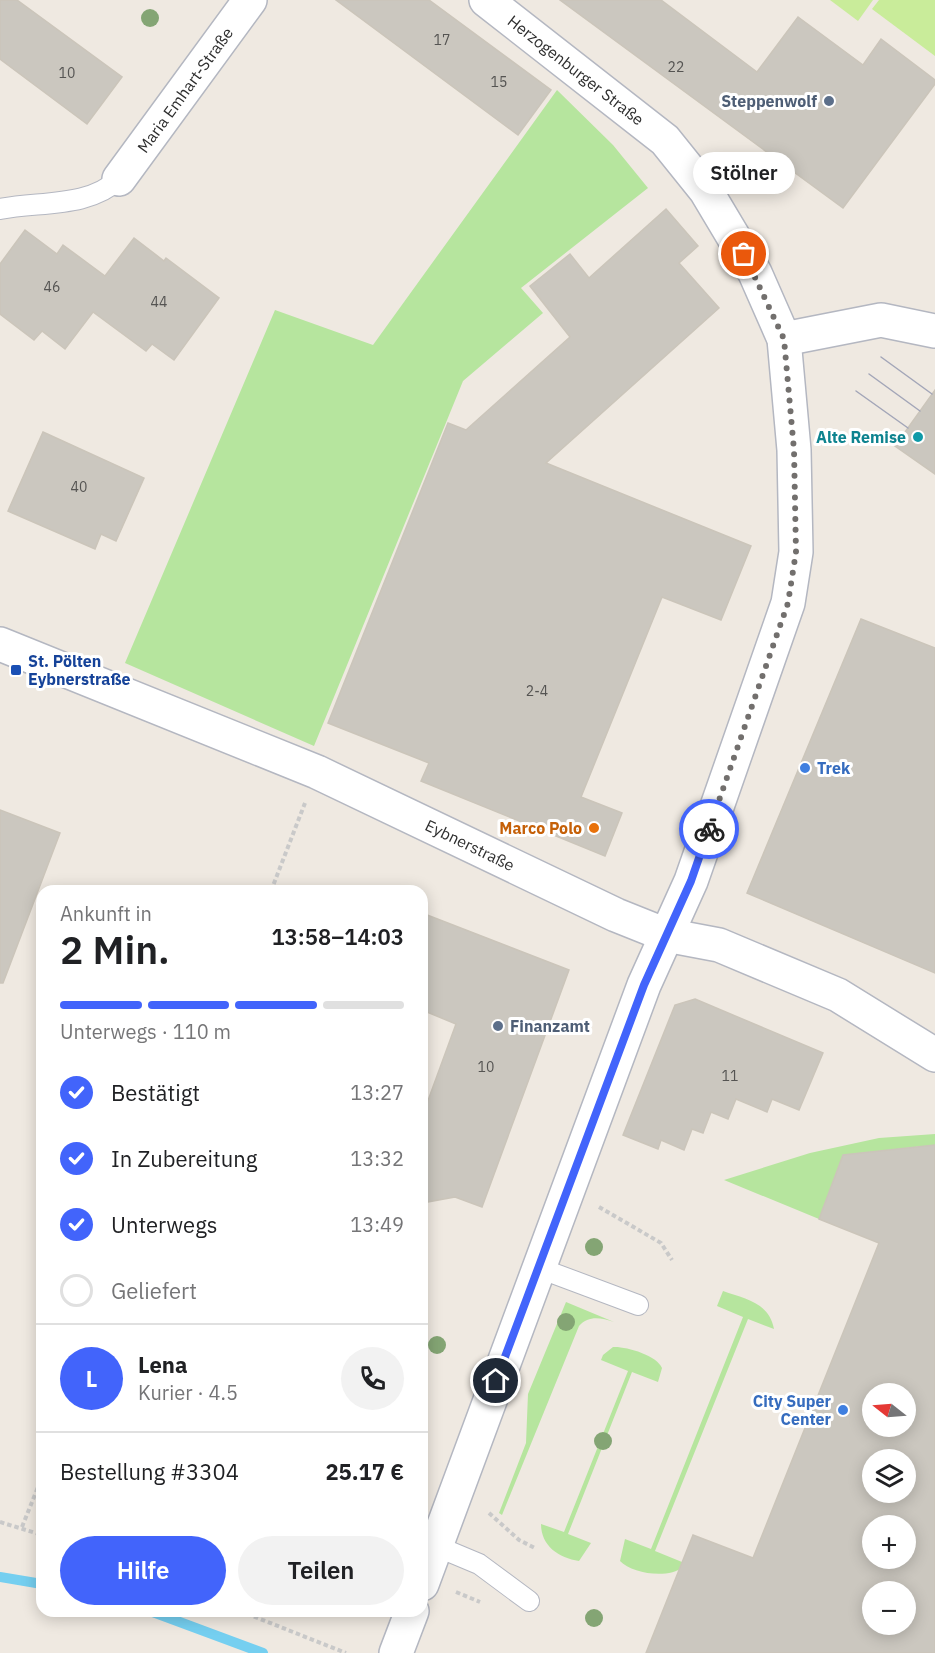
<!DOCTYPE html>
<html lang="de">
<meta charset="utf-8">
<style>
body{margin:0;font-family:"IBM Plex Sans",sans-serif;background:#f2f2f2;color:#202124;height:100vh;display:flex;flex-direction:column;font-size:22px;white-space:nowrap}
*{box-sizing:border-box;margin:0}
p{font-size:20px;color:#757577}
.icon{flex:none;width:33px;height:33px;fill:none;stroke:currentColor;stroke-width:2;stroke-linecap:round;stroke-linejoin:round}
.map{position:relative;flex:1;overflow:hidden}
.sheet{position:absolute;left:36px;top:885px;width:392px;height:732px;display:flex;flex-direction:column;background:#fff;border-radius:18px;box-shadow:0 3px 15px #0003}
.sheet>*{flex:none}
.needle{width:39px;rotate:287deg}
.fabs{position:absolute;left:862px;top:1383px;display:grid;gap:12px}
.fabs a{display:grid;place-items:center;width:54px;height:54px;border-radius:50%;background:#fff;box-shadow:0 3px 15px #0003;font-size:30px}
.pin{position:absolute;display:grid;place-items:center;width:51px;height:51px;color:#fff;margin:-26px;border:3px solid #fff;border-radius:50%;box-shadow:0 2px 6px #0007}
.courier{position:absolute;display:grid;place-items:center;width:60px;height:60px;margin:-30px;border:4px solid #4264fb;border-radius:50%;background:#fff;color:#222;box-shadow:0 2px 8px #0007}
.bubble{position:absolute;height:42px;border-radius:21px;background:#fff;box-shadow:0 3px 15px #0003;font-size:20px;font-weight:600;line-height:42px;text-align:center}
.head em{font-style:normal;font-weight:600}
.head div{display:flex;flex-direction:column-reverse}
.head{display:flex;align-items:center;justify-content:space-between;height:102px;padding:0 24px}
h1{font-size:39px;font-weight:600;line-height:45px}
.bar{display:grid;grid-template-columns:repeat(4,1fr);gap:9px 6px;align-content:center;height:72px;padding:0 24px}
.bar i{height:8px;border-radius:4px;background:#e0e0e0}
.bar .current{background:#4264fb}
.bar p{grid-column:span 4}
.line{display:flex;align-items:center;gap:15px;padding:0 24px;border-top:2px solid #e0e0e0}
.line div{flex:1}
.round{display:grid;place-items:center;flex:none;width:63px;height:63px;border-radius:32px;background:#f2f2f2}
ol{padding:0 24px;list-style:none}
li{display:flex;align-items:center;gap:18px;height:66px}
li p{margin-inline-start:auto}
li .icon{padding:6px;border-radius:50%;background:#4264fb;color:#fff;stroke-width:4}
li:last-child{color:#757577}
li i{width:33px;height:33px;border:3px solid #e0e0e0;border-radius:50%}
.primary-button{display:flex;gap:12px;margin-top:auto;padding:12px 24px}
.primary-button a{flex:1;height:69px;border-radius:36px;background:#4264fb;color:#fff;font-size:24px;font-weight:600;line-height:69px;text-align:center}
.primary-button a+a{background:#f2f2f2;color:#202124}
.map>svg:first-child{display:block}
</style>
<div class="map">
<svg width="935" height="1653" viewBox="0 0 935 1653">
<rect width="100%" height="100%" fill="#efe9e1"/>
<g fill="#b6e59e">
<polygon points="557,90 613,145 648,188 521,288 543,313 463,381 314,746 125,663 275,310 373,345"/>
<polygon points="935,1134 935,1150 924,1146 844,1155 819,1219 724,1180 810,1153 879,1138"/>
<path d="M723 1291C745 1299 769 1302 774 1329L748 1319 655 1551 682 1562 683 1567C669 1579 632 1574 620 1561L625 1539 651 1549 743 1317 717 1306Z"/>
<path d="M566 1302 614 1322C601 1318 589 1315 579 1326L502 1515 499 1513 526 1443 528 1394Z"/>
<path d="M613 1347C625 1346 657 1355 662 1368L658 1382 632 1372 568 1534 591 1543 579 1561C559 1558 541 1546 541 1524L564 1532 628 1371 601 1360 603 1355Z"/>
</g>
<g fill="#c9ec9a">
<polygon points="830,0 873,0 858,21"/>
<polygon points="879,0 935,0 935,56 872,9"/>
</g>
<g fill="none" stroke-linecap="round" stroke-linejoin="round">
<g stroke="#75cff0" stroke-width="10">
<polyline points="0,1577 42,1584"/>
<polyline points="150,1611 263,1653"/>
</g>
</g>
<g fill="#cbc7bf" stroke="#cbc5ba" stroke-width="1.5" fill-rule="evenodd">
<polygon points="0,0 17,0 122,77 87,124 0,59"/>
<polygon points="336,0 429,0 551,90 518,135"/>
<polygon points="560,0 661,0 757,72 798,17 863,65 881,39 935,80 935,84 843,208"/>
<polygon points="666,209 698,246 679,263 719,308 546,463 751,546 721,620 662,597 581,797 622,813 605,856 421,781 429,763 328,723 448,423 466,430 570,337 530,286 570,254 589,278"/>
<polygon points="25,230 57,254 63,245 105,276 134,238 164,261 166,258 219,298 174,360 152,344 146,351 93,312 65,349 42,331 34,340 0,314 0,264"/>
<polygon points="935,390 935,474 895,446"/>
<polygon points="43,432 144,478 116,541 101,534 95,549 8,511"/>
<polygon points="861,619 935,648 935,973 747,893"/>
<polygon points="0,810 60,833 3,983 0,983"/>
<polygon points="422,913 569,970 482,1207 455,1197 422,1203 422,1117 456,1024 422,1010"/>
<polygon points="695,999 823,1053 799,1110 772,1099 767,1112 736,1099 728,1119 711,1112 703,1133 692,1129 684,1150 661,1140 658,1149 623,1135 675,1005"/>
<path d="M935 1145V1653H646L693 1535 753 1558 879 1243 819 1219 843 1155ZM873 1394H906V1426H873ZM873 1460H906V1492H873ZM873 1526H906V1558H873ZM873 1592H906V1624H873Z"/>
</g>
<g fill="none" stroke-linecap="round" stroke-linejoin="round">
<g stroke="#b4b7c1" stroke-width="22">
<g id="lane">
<path d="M0 209C40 201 88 208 119 179"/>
<polyline points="539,1268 638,1305"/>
<polyline points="436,1546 479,1564 529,1601"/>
</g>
</g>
<g stroke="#b4b7c1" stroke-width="36">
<g id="street">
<polyline points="119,179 250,0"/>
<polyline points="784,339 881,320 935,331"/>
<polyline points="0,644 317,772 616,915 666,935"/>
</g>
</g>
<g stroke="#b4b7c1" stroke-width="36">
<g id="secondary">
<polyline points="666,935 719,945 838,995 935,1055"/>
<polyline points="422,1584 644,985 691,881 788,603 796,552 794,450 784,339 755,273 706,191 665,140 486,0"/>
<polyline points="396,1653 412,1611"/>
</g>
</g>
<g stroke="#c9c9c9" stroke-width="4" stroke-dasharray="4.5 3" stroke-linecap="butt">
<polyline points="271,891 305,803"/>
<polyline points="599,1207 661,1243 672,1260"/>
<polyline points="489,1513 519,1540 535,1548"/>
<polyline points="0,1522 42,1535"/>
<polyline points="22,1527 42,1477"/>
<polyline points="456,1592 480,1602"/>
<polyline points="240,1611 346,1653"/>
</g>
<use href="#lane" stroke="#fff" stroke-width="20"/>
<use href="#street" stroke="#fff" stroke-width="33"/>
<use href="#secondary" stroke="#fff" stroke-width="33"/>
<g stroke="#a3a6b8" stroke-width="1.5">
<polyline points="881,357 932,394"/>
<polyline points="869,374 920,411"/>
<polyline points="856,391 908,428"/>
</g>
</g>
<g fill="#84a574">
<circle cx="150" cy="18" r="9"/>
<circle cx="594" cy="1247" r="9"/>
<circle cx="566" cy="1322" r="9"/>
<circle cx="437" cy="1345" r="9"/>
<circle cx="603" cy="1441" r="9"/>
<circle cx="594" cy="1618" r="9"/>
</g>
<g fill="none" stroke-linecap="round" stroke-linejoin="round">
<polyline stroke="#726f6d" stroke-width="6" stroke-dasharray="0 10.8" points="709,829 788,603 796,552 794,450 784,339 744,254"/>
<polyline stroke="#4264fb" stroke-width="8" points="496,1381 644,985 691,881 709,829"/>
</g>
<g fill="#5c6f8a" stroke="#fff" stroke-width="2">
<circle cx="829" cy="101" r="6"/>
<circle cx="498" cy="1026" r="6"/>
</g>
<circle fill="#0f9aa8" stroke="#fff" stroke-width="2" cx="918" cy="437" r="6"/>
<rect fill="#1a4fb4" stroke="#fff" stroke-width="2" x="10" y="664" width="12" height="12" rx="3"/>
<g fill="#3f7fe0" stroke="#fff" stroke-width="2">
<circle cx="805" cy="768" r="6"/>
<circle cx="843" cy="1410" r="6"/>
</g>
<circle fill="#e8710a" stroke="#fff" stroke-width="2" cx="594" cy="828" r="6"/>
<g text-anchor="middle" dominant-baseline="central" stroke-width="6" stroke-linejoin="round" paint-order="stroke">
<g font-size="14" fill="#555452">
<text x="442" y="40">17</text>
<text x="676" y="67">22</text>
<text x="67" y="73">10</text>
<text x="499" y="82">15</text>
<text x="52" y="287">46</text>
<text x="159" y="302">44</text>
<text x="79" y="487">40</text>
<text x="537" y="691">2-4</text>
<text x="486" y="1067">10</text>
<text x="730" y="1076">11</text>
</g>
<g font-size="16" fill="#2e2e2e" stroke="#fff">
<text transform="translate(576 70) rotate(38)">Herzogenburger Straße</text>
<text transform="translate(185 90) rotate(-54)">Maria Emhart-Straße</text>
<text transform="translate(470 845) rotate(26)">Eybnerstraße</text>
</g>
<g font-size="16" font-weight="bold" fill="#4e5e75" stroke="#fff" text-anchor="end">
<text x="817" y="101">Steppenwolf</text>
<text x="510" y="1026" text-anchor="start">Finanzamt</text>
</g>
<g font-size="16" font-weight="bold" fill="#0d838f" stroke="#fff" text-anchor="end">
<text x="906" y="437">Alte Remise</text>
</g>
<g font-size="16" font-weight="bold" fill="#164399" stroke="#fff" text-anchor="start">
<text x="28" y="661">St. Pölten<tspan x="28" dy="18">Eybnerstraße</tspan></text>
</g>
<g font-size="16" font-weight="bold" fill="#366cbe" stroke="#fff" text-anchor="start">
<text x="817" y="768">Trek</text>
<text x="831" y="1401" text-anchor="end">City Super<tspan x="831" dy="18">Center</tspan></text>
</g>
<g font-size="16" font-weight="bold" fill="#c56008" stroke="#fff" text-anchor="end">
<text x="582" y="828">Marco Polo</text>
</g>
</g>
</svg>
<div class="fabs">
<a><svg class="needle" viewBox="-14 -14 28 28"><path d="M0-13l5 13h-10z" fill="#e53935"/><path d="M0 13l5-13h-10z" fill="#757577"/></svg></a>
<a><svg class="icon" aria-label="layers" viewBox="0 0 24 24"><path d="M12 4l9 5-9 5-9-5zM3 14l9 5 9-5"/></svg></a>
<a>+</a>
<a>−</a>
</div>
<div class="pin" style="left:744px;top:254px;background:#ea580c"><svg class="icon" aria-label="bag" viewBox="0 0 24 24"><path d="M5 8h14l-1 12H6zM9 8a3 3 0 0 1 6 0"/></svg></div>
<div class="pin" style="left:496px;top:1381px;background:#1f2937"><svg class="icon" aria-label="home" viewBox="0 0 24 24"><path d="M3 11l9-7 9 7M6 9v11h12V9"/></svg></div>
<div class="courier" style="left:709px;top:829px"><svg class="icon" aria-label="bike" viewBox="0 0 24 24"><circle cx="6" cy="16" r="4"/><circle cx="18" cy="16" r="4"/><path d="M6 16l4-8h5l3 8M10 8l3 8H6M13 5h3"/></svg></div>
<div class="bubble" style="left:693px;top:152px;width:102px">Stölner</div>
<section class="sheet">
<div class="head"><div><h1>2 Min.</h1><p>Ankunft in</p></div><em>13:58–14:03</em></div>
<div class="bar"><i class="current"></i><i class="current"></i><i class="current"></i><i></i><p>Unterwegs · 110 m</p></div>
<ol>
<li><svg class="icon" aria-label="check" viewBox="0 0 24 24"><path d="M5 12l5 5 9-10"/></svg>Bestätigt<p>13:27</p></li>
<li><svg class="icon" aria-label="check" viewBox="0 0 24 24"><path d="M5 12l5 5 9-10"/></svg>In Zubereitung<p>13:32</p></li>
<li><svg class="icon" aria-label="check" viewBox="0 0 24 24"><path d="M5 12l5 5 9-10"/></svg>Unterwegs<p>13:49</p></li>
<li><i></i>Geliefert</li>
</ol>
<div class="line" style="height:108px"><b class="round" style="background:#4264fb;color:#fff">L</b><div><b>Lena</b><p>Kurier · 4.5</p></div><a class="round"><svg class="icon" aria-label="phone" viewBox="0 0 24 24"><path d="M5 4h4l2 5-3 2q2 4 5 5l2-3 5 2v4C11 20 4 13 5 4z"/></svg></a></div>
<div class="line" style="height:78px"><div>Bestellung #3304</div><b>25.17 €</b></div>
<div class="primary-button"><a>Hilfe</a><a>Teilen</a></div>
</section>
</div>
